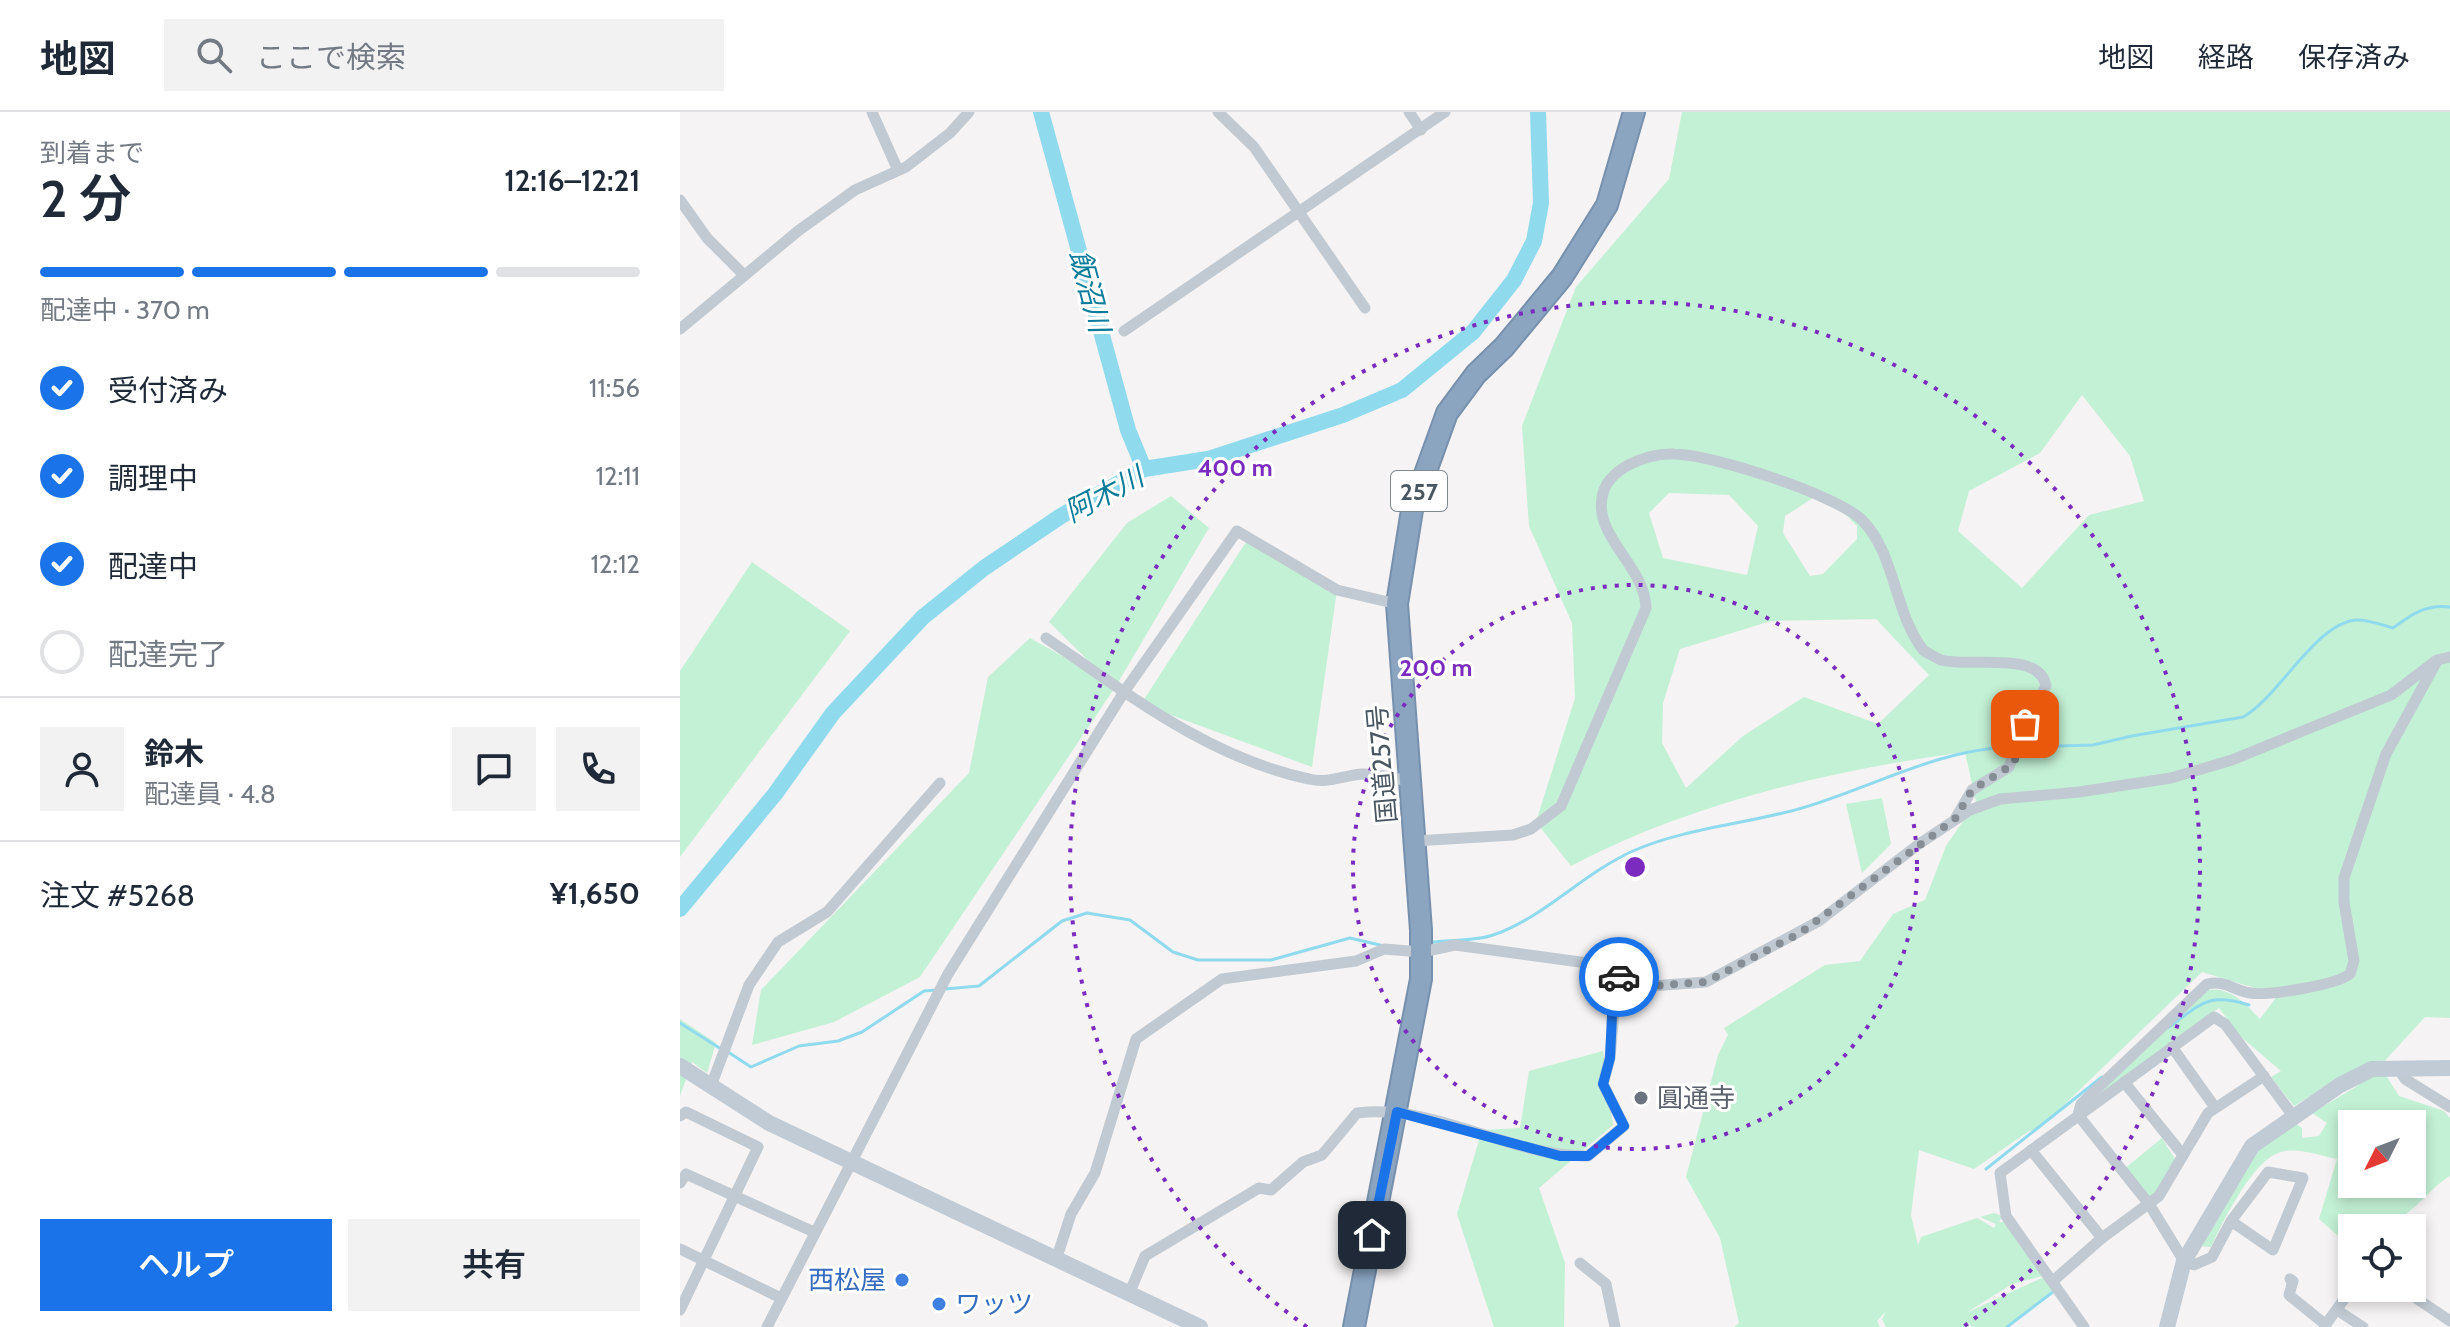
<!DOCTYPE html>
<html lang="ja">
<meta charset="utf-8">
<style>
body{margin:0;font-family:Cabin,"Noto Sans JP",sans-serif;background:#f2f2f3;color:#1f2937;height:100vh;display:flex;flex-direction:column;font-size:30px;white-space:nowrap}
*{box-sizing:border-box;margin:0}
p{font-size:26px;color:#747a83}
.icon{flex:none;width:44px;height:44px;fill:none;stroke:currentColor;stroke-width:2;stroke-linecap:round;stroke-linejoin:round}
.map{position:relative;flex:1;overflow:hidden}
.sheet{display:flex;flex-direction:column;background:#fff;width:680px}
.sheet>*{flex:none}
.needle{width:52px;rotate:228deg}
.buttons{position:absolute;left:1658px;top:998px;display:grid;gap:16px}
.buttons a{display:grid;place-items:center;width:88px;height:88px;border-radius:0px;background:#fff;box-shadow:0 4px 12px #0003;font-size:40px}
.pin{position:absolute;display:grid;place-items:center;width:68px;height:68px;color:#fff;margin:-34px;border-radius:16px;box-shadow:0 4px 12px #0006}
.courier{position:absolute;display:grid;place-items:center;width:80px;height:80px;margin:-40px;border:6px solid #1a73e8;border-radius:50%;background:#fff;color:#222;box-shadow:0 2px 10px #0007}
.overview em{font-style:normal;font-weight:600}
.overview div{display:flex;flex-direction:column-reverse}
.overview{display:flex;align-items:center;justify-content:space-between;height:136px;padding:0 40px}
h1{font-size:52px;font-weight:600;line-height:60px}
.bar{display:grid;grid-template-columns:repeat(4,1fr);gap:12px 8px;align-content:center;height:96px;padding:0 40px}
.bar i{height:10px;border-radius:6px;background:#e0e1e3}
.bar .active{background:#1a73e8}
.bar p{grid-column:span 4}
.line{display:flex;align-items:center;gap:20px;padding:0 40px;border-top:2px solid #e0e1e3}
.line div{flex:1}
.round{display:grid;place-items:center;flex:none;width:84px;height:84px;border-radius:0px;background:#f2f2f3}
ol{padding:0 40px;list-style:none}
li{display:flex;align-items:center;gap:24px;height:88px}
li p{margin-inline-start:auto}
li .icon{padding:8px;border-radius:50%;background:#1a73e8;color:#fff;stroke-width:4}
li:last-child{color:#747a83}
li i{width:44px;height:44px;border:4px solid #e0e1e3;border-radius:50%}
.button{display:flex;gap:16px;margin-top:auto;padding:16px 40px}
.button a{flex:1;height:92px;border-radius:0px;background:#1a73e8;color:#fff;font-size:32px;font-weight:600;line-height:92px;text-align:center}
.button a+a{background:#f2f2f3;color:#1f2937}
header{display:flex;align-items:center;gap:48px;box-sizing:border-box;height:112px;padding:0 40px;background:#fff;border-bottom:2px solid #e0e1e3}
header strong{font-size:38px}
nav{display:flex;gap:44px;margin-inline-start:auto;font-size:28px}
.search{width:560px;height:72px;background:#f2f2f3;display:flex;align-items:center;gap:20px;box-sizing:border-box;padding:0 28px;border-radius:0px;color:#747a83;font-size:30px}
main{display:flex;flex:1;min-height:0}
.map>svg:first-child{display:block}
</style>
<header>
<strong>地図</strong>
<div class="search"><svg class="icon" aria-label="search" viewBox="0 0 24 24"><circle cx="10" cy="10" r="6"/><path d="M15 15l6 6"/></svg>ここで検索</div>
<nav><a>地図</a><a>経路</a><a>保存済み</a></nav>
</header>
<main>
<section class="sheet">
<div class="overview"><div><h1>2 分</h1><p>到着まで</p></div><em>12:16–12:21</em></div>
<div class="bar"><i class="active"></i><i class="active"></i><i class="active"></i><i></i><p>配達中 · 370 m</p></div>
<ol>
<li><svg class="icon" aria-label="check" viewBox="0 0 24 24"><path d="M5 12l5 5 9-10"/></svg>受付済み<p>11:56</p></li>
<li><svg class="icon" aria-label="check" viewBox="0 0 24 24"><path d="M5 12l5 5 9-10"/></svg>調理中<p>12:11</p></li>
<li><svg class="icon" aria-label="check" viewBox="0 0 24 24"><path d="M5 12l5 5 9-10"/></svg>配達中<p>12:12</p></li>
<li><i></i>配達完了</li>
</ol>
<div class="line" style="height:144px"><a class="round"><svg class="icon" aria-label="person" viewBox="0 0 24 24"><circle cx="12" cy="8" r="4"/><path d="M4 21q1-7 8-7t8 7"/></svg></a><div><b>鈴木</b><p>配達員 · 4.8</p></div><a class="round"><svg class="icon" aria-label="chat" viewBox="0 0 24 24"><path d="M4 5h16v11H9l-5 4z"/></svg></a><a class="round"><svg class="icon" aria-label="phone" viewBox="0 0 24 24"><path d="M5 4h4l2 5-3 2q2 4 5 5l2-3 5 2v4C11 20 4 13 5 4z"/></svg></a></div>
<div class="line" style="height:104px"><div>注文 #5268</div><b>¥1,650</b></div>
<div class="button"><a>ヘルプ</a><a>共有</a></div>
</section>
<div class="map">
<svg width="1770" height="1215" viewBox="0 0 1770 1215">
<rect width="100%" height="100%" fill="#f5f3f3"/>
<g fill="#c3f1d5" fill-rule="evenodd">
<path d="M1002 0H1770V906L1745 905 1700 954 1719 984 1764 999 1770 1006V1064C1752 1074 1734 1101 1715 1108L1713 1116H1672V1129L1657 1123 1639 1107 1657 1047C1641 1044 1617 1035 1601 1040 1573 1047 1543 1110 1531 1135L1517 1134 1571 1040 1612 1009 1622 1016V1026L1639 1024 1647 1011 1632 1001 1679 973 1671 960 1668 961 1614 994 1591 965 1601 959 1560 924 1539 896 1415 986 1525 878C1550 874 1564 890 1580 907L1598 883 1522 860 1360 1016 1349 1019 1294 1057 1239 1038 1231 1103 1238 1133 1241 1125 1297 1106 1314 1116 1316 1112 1300 1105 1314 1101 1322 1104 1319 1110H1324L1363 1164 1332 1172 1286 1201 1364 1165 1374 1177 1326 1215H1291L1288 1210 1289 1215H1206L1202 1207 1206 1199 1197 1209 1200 1215H1054L1059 1211 1040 1126 1006 1065 1038 943 1048 923 1044 916 1145 853 1180 849 1213 802 1245 788 1266 734 1296 690 1285 640C1152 658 1010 691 891 754L856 710 895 586 892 511 849 414 842 314 896 175 989 67ZM1402 283 1450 344 1464 389 1409 403 1342 476 1278 419 1289 379 1360 341ZM989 381 1049 383 1078 414 1067 463 983 446 969 401ZM1136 384 1150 387 1177 414V427L1143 462 1130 464 1103 421 1105 404ZM1196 507 1249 563 1198 612 1124 585 1063 624 1006 676 982 631 983 591 1000 537 1091 509ZM1672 1012H1732V1072H1672Z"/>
<polygon points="491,384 529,416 436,574 240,865 154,910 72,933 81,878 289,661 308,565 350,526 432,572 369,510 447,411"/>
<polygon points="566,430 657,478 632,655 461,592"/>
<polygon points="72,450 170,519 0,745 0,559"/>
<polygon points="1202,686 1211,732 1182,761 1166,692"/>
<polygon points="0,907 36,931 27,961 12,950 0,984"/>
<polygon points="923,939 933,1013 859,1076 885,1151 884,1215 814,1215 777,1102 802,1018 840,1016 849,959"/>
<polygon points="1482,1026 1495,1047 1473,1085 1465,1084 1443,1058"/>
</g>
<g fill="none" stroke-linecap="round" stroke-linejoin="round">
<g stroke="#90daee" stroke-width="3">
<path d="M1339 635 1413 633 1452 624 1563 605C1598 586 1636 511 1676 508 1687 507 1702 513 1713 516 1732 502 1746 492 1770 495"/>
<path d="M747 831C769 827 793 830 813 823 865 805 902 762 953 739 1005 716 1067 712 1122 696 1191 676 1258 637 1331 635"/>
<polyline points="265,877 299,874 382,809 407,801 450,808 493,840 518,848 591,848 670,826 704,834"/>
<polyline points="0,911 41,937"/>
<path d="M1489 915C1521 892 1528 880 1569 893"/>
<polyline points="48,940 71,955 119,934 158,929 182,920 244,879 257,878"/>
<polyline points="1306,1057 1422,965"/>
<polyline points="1327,1215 1374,1179"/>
</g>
<g stroke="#90daee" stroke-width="16">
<polyline points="361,0 448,318 464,357"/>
<polyline points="0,797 95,682 153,601 243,505 304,456 381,404 464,357 528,347 663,303 722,278 793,220 834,168 854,129 861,91 858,0"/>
</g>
<g stroke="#7690ad" stroke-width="24">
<polyline id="highway" points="674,1215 741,867 741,818 717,492 732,398 767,301 796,262 824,235 882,165 927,93 954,0"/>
</g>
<g stroke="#c1cad2" stroke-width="11">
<polyline points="192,0 217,56"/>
<polyline points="538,0 574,35 685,196"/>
<polyline points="729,0 741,18"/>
<polyline points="0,88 27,126 63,162"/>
<polyline points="0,217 118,119 175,78 226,55 270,21 289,0"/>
<polyline points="444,219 765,0"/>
<path d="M366 526C448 582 529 646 629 667 649 672 663 663 683 662 700 662 715 666 731 670"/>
<path d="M735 729 833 723 851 717 881 694 966 496C965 454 915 426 922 386 926 356 968 341 994 342 1031 342 1157 383 1182 408 1216 442 1214 502 1244 539 1250 542 1256 546 1261 548 1289 556 1360 538 1366 574L1345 612 1329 655 1292 678 1275 707"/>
<polyline points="1492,935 1534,994"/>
<polyline points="1719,958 1725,967 1770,995"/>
<polyline points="1444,970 1503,1043"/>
<polyline points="31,974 69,873 98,830 147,800 260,671"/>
<path d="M1398 1003 1401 992 1527 872C1545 868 1553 878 1570 881 1588 884 1656 873 1670 862L1674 849 1664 790V766L1706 642 1757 549"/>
<polyline points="1398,1003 1469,1092 1504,1149 1514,1153 1532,1145 1551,1109 1588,1060 1623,1066 1593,1138 1551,1109"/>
<polyline points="0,1004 6,1000 78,1035 0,1198"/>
<polyline points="1351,1038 1422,1126"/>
<polyline points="0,1071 6,1062 134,1120"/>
<polyline points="0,1137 101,1186"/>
<polyline points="376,1148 391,1102 415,1061 456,927 542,867 676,849 704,837 742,840 775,833 915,852 958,875 1026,870 1139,809 1239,732 1290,698 1320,687 1399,680 1491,666 1552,648 1711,583 1757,548 1770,545"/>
<polyline points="900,1151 926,1172 935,1215"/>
<polyline points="1610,1167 1613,1169 1609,1183 1646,1213"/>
<polyline points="1373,1169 1422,1126 1479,1084 1528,1001 1584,964"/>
<polyline points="1721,1176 1770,1209"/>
<path d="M449 1182 465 1144 579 1076 591 1078 623 1050 642 1043 677 1001C756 991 830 1045 908 1044L944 1014 923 972 930 946 937 864"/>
<polyline points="1657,1198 1683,1215"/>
<polyline points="87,1215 268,862 444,580 557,419 657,478 717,492"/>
<polyline points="1404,1215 1326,1104 1320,1061 1534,905 1545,912 1614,1005"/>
<polyline points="1644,1215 1672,1176"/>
</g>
<g stroke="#c1cbd6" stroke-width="16">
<polyline points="0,954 89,1011 520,1215"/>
<polyline points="1487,1215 1504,1149 1572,1034 1660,973 1692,957 1770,956"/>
</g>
<use href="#highway" stroke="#8ba5c1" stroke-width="20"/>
</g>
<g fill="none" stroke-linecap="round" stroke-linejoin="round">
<polyline stroke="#868d94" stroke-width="8" stroke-dasharray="0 14.4" points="939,865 958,875 1026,870 1120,821 1275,707 1292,678 1329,655 1336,646 1345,612"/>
<polyline stroke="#1a73e8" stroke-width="10" points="692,1123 717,1000 880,1044 908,1044 944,1014 923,972 930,946 933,882 939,865"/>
</g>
<g fill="none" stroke="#7b2cbf" stroke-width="4" stroke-dasharray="4 8">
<circle cx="955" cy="755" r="282"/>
<path d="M627 1215A565 565 0 1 1 1283 1215"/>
</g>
<circle fill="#6b7280" stroke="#fff" stroke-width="3" cx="961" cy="986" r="8"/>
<g fill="#3f7fe0" stroke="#fff" stroke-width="3">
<circle cx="222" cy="1168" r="8"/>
<circle cx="259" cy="1192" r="8"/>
</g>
<g text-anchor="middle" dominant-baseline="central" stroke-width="6" stroke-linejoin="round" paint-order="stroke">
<rect fill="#fff" stroke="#808990" stroke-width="2" x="711" y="359" width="56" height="40" rx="6"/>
<g font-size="24" font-weight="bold" fill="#4a5661">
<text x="739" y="379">257</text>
</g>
<g font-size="26" fill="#4a5661" stroke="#fff">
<text transform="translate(702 652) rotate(-95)">国道257号</text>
</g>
<g font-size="26" fill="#5b616d" stroke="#fff" text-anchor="start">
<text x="977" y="986">圓通寺</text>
</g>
<g font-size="26" fill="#366cbe" stroke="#fff" text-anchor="end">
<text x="206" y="1168">西松屋</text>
<text x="275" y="1192" text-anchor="start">ワッツ</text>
</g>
<g font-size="28" font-style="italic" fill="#0c7c9b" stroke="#fff">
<text transform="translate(410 179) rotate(75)">飯沼川</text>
<text transform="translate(424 382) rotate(-28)">阿木川</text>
</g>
</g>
<circle cx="955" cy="755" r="12" fill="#7b2cbf" stroke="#fff" stroke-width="4"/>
<g font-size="24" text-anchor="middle" font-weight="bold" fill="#7b2cbf" stroke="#fff" stroke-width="6" stroke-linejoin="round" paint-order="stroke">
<text x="555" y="364">400 m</text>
<text x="756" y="564">200 m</text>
</g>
</svg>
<div class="buttons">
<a><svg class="needle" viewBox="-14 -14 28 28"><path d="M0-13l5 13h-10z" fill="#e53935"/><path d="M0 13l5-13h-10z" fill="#747a83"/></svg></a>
<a><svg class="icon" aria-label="locate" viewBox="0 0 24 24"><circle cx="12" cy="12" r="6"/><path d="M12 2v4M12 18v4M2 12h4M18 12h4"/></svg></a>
</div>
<div class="pin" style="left:1345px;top:612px;background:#ea580c"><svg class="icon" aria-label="bag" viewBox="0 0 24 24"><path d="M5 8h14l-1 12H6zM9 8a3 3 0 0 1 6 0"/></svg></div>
<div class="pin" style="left:692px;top:1123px;background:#1f2937"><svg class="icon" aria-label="home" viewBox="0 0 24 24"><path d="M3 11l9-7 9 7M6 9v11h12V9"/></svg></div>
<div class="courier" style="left:939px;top:865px"><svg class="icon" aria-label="car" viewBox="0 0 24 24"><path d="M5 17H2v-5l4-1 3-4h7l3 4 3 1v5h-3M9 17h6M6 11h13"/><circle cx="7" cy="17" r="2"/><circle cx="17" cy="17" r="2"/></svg></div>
</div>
</main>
